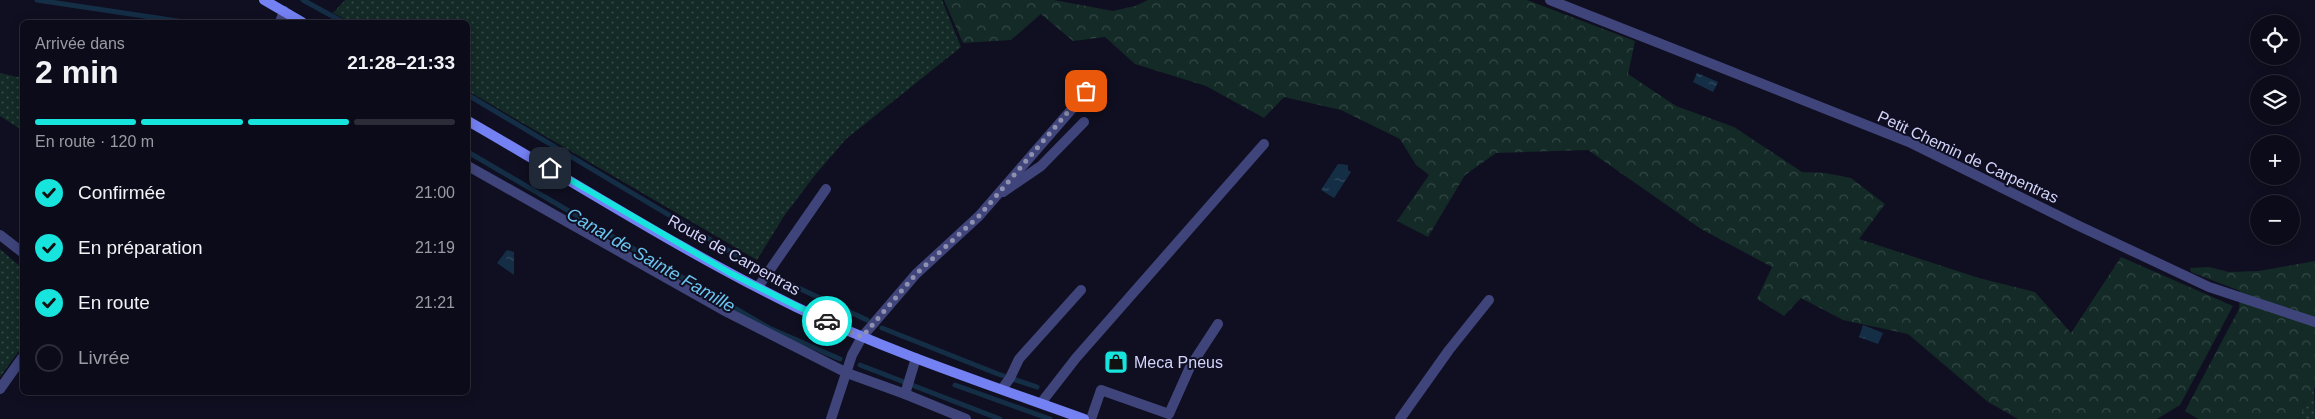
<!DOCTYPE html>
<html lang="fr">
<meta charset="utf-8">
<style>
body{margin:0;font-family:Helvetica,sans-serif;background:#151422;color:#f1f3f6;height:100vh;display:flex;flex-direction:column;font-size:19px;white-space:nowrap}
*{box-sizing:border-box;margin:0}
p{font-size:16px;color:#9a9ba2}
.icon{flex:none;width:28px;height:28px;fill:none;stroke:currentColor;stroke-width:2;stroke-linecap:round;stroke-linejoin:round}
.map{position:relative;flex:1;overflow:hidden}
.side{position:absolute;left:20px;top:20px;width:450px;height:375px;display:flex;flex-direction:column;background:#0c0b19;border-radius:8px;box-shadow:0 2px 12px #0003,0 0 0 1px #2c2b38}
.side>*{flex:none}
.fabs{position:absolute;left:2250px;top:15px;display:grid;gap:10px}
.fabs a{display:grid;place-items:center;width:50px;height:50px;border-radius:50%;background:#0c0b19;box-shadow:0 2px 12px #0003,0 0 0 1px #2c2b38;font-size:25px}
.pin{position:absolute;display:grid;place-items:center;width:42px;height:42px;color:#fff;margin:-21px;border-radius:10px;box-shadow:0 2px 8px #0006}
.courier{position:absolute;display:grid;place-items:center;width:50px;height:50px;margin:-25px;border:4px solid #16e4dd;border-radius:50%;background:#fff;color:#222;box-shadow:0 1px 6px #0007}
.head em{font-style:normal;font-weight:700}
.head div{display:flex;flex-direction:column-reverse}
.head{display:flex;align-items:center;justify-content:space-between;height:85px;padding:0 15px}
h1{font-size:32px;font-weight:700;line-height:38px}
.bar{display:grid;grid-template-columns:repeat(4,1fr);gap:8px 5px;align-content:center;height:60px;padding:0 15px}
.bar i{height:6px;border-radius:4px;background:#2c2b38}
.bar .active{background:#16e4dd}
.bar p{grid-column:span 4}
ol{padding:0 15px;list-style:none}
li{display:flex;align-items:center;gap:15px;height:55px}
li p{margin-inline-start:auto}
li .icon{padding:5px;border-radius:50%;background:#16e4dd;color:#111;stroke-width:4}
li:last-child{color:#9a9ba2}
li i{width:28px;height:28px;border:2px solid #2c2b38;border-radius:50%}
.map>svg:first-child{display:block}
</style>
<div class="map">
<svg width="2315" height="419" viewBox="0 0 2315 419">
<defs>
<pattern id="green-dots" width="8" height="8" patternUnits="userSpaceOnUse" patternTransform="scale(1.25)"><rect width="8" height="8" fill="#132a26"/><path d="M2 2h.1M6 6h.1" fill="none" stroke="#344846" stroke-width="1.8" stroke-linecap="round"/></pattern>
<pattern id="forest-crowns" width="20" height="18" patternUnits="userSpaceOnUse" patternTransform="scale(1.25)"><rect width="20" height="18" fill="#132a26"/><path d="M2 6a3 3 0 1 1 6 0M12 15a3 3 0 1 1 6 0" fill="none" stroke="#344846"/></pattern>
<pattern id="water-ripples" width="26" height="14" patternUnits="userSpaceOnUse" patternTransform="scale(1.25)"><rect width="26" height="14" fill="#142e46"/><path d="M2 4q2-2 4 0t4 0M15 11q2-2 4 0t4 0" fill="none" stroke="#354b62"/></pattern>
</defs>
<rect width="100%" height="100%" fill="#100f21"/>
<g fill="url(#green-dots)">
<polygon points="345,0 942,0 961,47 846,139 815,175 784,216 757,260 468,91 468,22 350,22 333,13"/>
<polygon points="0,73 22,78 22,130 0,116"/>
<polygon points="0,249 22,268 22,347 0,377"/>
<polygon points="2314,387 2315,419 2299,419"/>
</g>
<g fill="url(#forest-crowns)">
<polygon points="944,0 1054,0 1113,11 1135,6 1148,0 1527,0 1635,41 1628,74 1676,106 1734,127 1802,172 1825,173 1851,178 1885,204 1859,239 1979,278 2035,292 2071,333 2121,257 2233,306 2180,405 2157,419 2018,419 1988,402 1908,334 1843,320 1801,298 1784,316 1757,299 1772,267 1701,229 1588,150 1496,153 1465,175 1428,237 1397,221 1429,175 1416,165 1400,139 1341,110 1284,97 1264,118 1206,86 1135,64 1105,37 1073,41 1041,14 1011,40 963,43"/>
<polygon points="2315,261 2315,387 2299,419 2198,419 2185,411 2239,309 2240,291 2191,272 2190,268 2209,267 2229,272 2259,271"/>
</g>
<g fill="url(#water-ripples)">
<polygon points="1697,73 1718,82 1713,92 1693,82"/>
<polygon points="1338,164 1348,165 1348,170 1351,172 1334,198 1321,190"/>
<polygon points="507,250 514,252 514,275 497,263"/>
<polygon points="1863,325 1883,333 1878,344 1859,337"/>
</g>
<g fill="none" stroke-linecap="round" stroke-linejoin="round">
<g stroke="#142e46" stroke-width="5">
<polyline points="37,0 184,22"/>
<polyline points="303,0 343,22"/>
<polyline points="468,95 756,267"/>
<polyline points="468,152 769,328 840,359"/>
<polyline points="777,278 867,320"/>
<polyline points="882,328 998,374 1037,387"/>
<polyline points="860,365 1000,419"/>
<polyline points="955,385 1050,419"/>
</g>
<g stroke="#3f457b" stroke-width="10">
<polyline points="280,22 284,11"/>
<polyline points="468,166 723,310 847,373 905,394"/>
<polyline points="1003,192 1041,166 1084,122"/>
<polyline points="0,235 22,252"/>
<polyline points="758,287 826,189"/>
<polyline points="916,358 905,394 966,419"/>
<polyline points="0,389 22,358"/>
<polyline points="1002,389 1010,378 1019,359 1081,290"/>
<polyline points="1041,403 1076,358 1264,144"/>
<polyline points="831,419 852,355 862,337 916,274 979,216 1078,102 1094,79"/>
<polyline points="1091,419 1101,390 1169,414 1190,367 1218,324"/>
<polyline points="1400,419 1449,350 1489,300"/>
</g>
<polyline stroke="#3f457b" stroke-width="10" points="1550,0 1909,142 2077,225 2209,287 2315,322"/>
<g stroke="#7481f2" stroke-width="10">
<polyline points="264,0 302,22"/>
<path d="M468 121C576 183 683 252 796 307 889 352 987 384 1084 419"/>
</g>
</g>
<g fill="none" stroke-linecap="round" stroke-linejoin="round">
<polyline stroke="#8f8faf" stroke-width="5" stroke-dasharray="0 9" points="827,321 862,337 916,274 979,216 1086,91"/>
<polyline stroke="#16e4dd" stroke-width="6" points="550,168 730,273 827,321"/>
</g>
<defs>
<g id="shop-square" transform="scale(1.25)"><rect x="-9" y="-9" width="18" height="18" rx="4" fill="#16e4dd" stroke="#100f21"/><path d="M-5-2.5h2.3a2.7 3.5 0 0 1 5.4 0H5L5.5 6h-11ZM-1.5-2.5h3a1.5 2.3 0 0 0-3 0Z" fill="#111"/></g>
</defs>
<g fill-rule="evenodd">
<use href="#shop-square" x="1116" y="362"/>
</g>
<g text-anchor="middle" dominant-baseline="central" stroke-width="4" stroke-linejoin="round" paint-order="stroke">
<g font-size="16" fill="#d3d4fb" stroke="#100f21">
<text transform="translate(1968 157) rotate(25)">Petit Chemin de Carpentras</text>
<text transform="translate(734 255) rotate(29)">Route de Carpentras</text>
</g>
<g font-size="16" fill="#d3d4fb" stroke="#100f21" text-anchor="start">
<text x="1134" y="362">Meca Pneus</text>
</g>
<g font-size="18" font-style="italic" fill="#6bc5f1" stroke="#100f21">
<text transform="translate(651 260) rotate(30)">Canal de Sainte Famille</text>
</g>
</g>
</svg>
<div class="fabs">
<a><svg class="icon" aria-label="locate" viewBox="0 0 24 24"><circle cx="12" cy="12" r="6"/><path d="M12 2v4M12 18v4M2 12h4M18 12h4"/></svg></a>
<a><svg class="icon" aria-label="layers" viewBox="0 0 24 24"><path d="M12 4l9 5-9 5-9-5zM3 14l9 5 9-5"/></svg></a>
<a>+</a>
<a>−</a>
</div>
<div class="pin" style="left:1086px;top:91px;background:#ea580c"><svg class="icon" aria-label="bag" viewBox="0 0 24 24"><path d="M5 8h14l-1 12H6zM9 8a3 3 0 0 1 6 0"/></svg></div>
<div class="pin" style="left:550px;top:168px;background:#1f2937"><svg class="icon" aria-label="home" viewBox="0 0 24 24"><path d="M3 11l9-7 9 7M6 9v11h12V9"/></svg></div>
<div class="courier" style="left:827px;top:321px"><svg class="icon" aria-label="car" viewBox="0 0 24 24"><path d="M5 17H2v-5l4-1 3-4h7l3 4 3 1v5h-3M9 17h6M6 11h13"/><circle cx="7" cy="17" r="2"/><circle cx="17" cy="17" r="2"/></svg></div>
<section class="side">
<div class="head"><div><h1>2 min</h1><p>Arrivée dans</p></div><em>21:28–21:33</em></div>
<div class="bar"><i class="active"></i><i class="active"></i><i class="active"></i><i></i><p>En route · 120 m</p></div>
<ol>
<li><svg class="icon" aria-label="check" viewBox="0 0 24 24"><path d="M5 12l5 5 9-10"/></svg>Confirmée<p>21:00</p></li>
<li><svg class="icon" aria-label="check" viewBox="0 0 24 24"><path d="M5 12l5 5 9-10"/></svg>En préparation<p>21:19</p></li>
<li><svg class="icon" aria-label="check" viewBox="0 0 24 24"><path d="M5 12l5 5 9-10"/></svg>En route<p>21:21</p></li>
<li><i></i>Livrée</li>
</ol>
</section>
</div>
